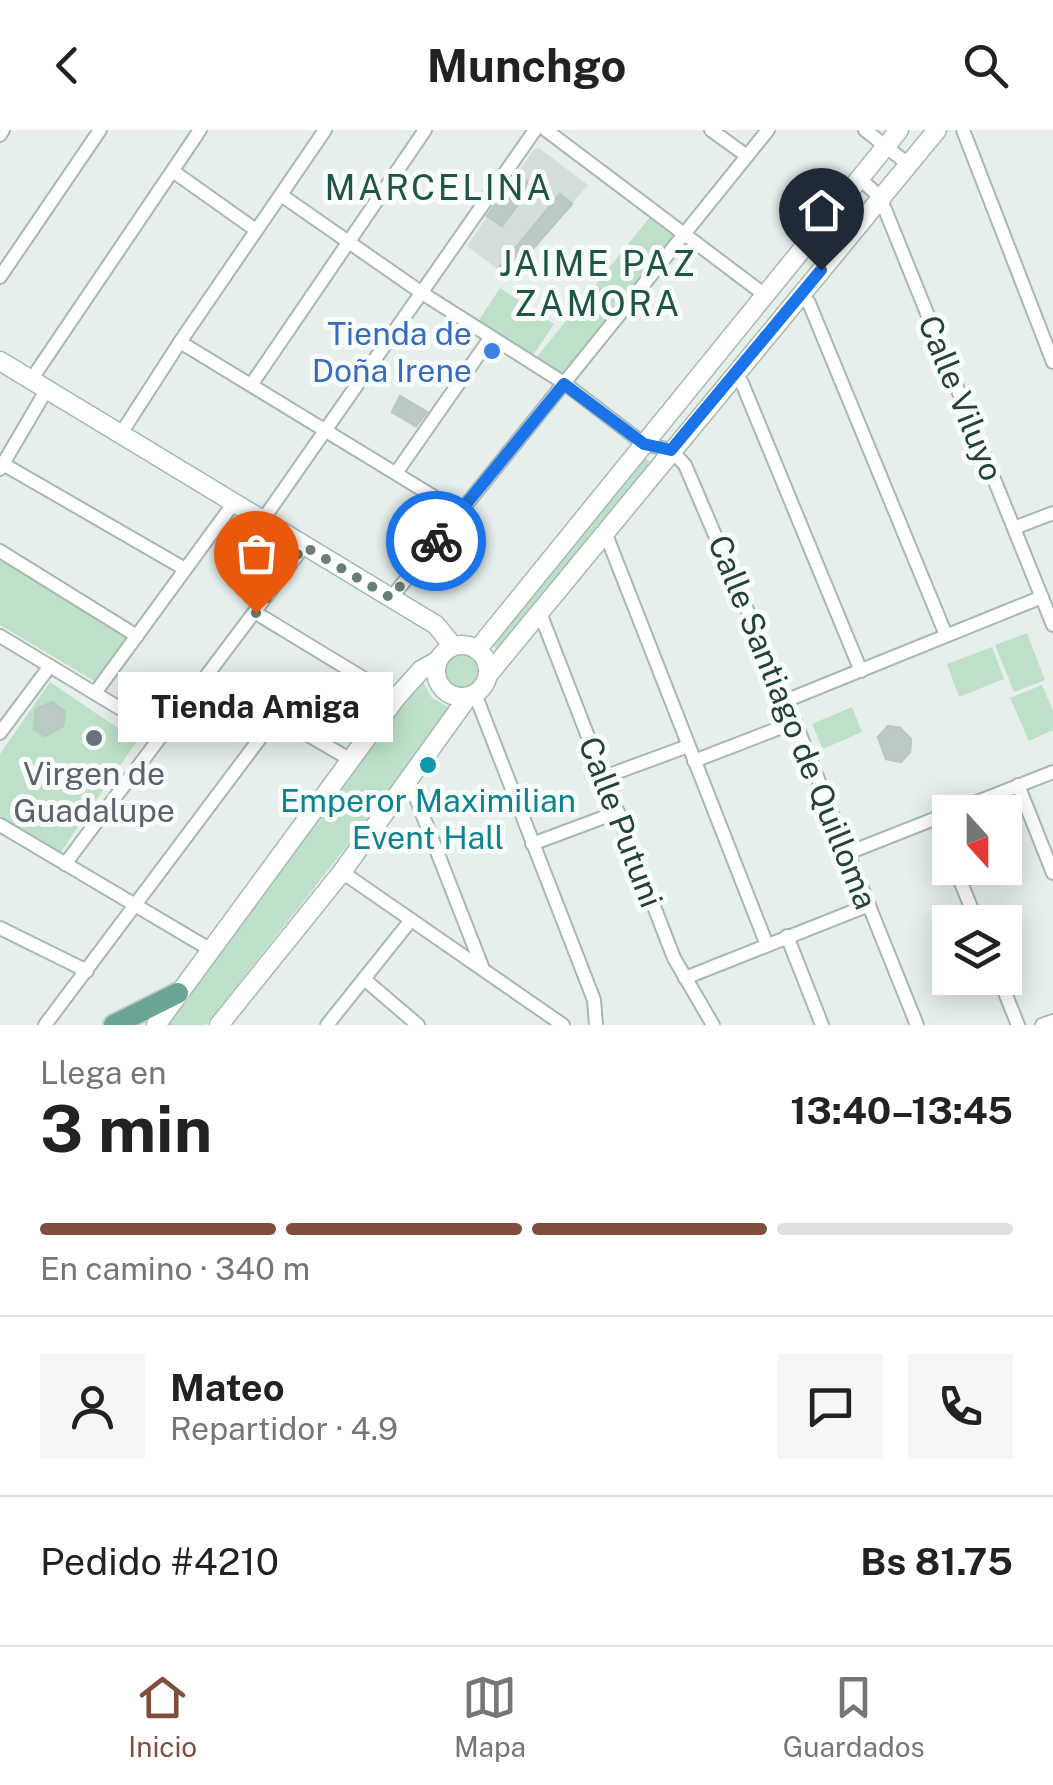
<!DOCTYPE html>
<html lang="es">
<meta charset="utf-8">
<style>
body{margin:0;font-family:"Public Sans",sans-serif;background:#f6f6f6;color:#222;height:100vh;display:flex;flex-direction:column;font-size:38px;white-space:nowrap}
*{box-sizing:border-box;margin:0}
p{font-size:32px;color:#767676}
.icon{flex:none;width:55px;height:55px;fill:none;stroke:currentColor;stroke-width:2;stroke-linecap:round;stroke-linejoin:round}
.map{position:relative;height:895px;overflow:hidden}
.panel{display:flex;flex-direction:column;background:#fff;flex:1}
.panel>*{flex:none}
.needle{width:65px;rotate:159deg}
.tools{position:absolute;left:932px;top:665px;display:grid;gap:20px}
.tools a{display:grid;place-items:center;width:90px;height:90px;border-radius:0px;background:#fff;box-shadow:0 5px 25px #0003;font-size:50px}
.pin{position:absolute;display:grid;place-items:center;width:85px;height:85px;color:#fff;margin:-102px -42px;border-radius:50% 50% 50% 0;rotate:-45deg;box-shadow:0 0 10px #0007}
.pin .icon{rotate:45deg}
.courier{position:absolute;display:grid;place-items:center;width:100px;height:100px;margin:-50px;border:8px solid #1a73e8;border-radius:50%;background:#fff;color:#222;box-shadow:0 2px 12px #0007}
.bubble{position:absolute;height:70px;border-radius:0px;background:#fff;box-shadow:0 5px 25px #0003;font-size:32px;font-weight:700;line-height:70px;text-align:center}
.overview em{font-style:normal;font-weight:700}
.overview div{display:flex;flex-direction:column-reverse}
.overview{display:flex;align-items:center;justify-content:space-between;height:170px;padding:0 40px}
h1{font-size:65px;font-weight:700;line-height:75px}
.bar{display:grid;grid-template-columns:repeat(4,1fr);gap:15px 10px;align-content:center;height:120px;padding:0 40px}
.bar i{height:12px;border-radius:8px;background:#e0e0e0}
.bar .current{background:#804e3d}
.bar p{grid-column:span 4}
.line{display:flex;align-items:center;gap:25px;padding:0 40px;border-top:2px solid #e0e0e0}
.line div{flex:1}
.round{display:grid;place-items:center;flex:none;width:105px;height:105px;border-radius:0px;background:#f6f6f6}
header{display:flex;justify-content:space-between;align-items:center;height:130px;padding:0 40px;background:#fff;font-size:45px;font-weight:700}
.tabs{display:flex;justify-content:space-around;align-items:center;height:140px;border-top:2px solid #e0e0e0;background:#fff;font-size:28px;color:#767676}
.tabs a{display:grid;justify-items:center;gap:5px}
.tabs .current{color:#804e3d}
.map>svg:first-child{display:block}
</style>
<header><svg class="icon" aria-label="back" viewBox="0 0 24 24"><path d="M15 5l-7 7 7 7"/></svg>Munchgo<svg class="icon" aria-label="search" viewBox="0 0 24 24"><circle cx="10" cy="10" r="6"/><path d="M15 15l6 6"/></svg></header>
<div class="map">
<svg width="1053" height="895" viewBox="0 0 1053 895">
<rect width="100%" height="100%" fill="#e6efeb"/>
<polygon fill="#d4dfda" points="539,18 588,55 508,147 467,116 534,19"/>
<g fill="#bfe0c8">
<polygon points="650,87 677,107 561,245 536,228"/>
<polygon points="500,158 554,194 532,227 479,190"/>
<polygon points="642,326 652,333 501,522 489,513"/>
<polygon points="0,430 129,508 96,552 0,495"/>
<polygon points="1027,503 1045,550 1014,562 995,515"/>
<polygon points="992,517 1004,549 959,567 947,534"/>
<circle cx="462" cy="542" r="20"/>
<polygon points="422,550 432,568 454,580 206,895 165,895"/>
<polygon points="50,552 137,611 58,726 0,686 0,624"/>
<polygon points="1042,555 1053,581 1053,600 1029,611 1010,568"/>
<polygon points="852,577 862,602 823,619 812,594"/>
</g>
<g fill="#bbcac4" stroke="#b8c9c2" stroke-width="2.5">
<polygon points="517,44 532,55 502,96 487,86"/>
<polygon points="560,64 572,74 508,147 498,139"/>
<polygon points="400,266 427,282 416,296 392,282"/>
<polygon points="52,572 65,582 63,596 45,606 34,599 36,579"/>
<polygon points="888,596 900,598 911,609 910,622 901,632 886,629 878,607"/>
</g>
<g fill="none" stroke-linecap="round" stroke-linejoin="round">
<g stroke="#a8b8b2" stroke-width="16">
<g id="street">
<polyline points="546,0 765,165"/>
<polyline points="711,0 747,26"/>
<polyline points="865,0 908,34"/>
<polyline points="963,0 1053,232"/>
<polyline points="0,5 3,0"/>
<polyline points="174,42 256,100"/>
<polyline points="859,48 880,67 1053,495"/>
<polyline points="281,65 422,163 564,253 644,314 671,320 685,335 795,592 917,895"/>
<polyline points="0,147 100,0"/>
<polyline points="801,164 809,173 946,505"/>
<polyline points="180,212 459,382"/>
<polyline points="735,243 742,253 861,541"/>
<polyline points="31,250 200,0"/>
<polyline points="251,255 425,0"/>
<polyline points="120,305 180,212 325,0"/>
<polyline points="3,334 185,439"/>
<polyline points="0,339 47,259"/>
<polyline points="396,343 491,207"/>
<polyline points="262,391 535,0"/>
<polyline points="1014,398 1053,383"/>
<polyline points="605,402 767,815"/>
<polyline points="0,421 137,506"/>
<polyline points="391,468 768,0"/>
<polyline points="256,483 396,568"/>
<polyline points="540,483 674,828 713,895"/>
<polyline points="0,506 164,605"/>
<polyline points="207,546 351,630"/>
<polyline points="95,563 233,374"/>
<polyline points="475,564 594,870 596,895"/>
<polyline points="785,571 1042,467"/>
<polyline points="0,603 50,536"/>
<polyline points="694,631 795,592"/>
<polyline points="604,647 688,616"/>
<polyline points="409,650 483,839"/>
<polyline points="1018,655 1053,743"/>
<polyline points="936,688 950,724"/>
<polyline points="0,695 211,820"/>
<polyline points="532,714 618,682"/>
<polyline points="848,723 1053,642"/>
<polyline points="65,734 304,416"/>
<polyline points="955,738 977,792"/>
<polyline points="342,742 563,895"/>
<polyline points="0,798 87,841"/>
<polyline points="787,806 822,895"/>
<polyline points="685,848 869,775"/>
<polyline points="999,848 1018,895"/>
<polyline points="364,849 418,895"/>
<polyline points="45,895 276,587"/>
<polyline points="327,895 411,790"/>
<polyline points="1042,895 1053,891"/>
</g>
</g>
<g stroke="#a4bbb3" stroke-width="21">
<g id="secondary">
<polyline points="0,231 436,495 453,516"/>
<circle cx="462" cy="541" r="26"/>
<polyline points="477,520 899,0"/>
<polyline points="488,545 937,0"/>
<polyline points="156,895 396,568 421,540 437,531"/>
<polyline points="219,895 342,742 468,567"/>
</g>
</g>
<g stroke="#c2cac8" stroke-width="24">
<polyline id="primary" points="114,895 178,863"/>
</g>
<use href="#street" stroke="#fff" stroke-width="12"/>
<use href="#secondary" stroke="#fff" stroke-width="18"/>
<use href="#primary" stroke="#6aa596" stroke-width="20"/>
</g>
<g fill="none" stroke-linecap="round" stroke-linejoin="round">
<polyline stroke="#687f78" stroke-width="10" stroke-dasharray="0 18" points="256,483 304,416 391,468 436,411"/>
<polyline stroke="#1a73e8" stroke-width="12" points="436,411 564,254 644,314 671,320 821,140"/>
</g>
<circle fill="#3f7fe0" stroke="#f7fbf9" stroke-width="4" cx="492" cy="221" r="10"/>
<circle fill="#6b7280" stroke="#f7fbf9" stroke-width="4" cx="94" cy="608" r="10"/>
<circle fill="#0f9aa8" stroke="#f7fbf9" stroke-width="4" cx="428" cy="635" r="10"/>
<g text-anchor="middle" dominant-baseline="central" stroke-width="10" stroke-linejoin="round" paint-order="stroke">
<g font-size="32" fill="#366cbe" stroke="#f7fbf9" text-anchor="end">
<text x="472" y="203">Tienda de<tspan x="472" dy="37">Doña Irene</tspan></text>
</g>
<g font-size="32" fill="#24423a" stroke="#f7fbf9">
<text transform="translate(961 268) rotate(68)">Calle Viluyo</text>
<text transform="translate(793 592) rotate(68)">Calle Santiago de Quilloma</text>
<text transform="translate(621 692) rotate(69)">Calle Putuni</text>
</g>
<g font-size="32" fill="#5b616d" stroke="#f7fbf9">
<text x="94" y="643">Virgen de<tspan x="94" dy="37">Guadalupe</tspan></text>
</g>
<g font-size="32" fill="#0d838f" stroke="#f7fbf9">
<text x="428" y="670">Emperor Maximilian<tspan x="428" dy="37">Event Hall</tspan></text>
</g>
<g font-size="35" letter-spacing="2.5" fill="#1f5548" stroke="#f7fbf9">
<text x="439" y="57">MARCELINA</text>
<text x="598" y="133">JAIME PAZ<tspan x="598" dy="40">ZAMORA</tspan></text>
</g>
</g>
</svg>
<div class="tools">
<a><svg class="needle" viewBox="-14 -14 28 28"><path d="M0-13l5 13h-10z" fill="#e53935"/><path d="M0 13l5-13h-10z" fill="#767676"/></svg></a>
<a><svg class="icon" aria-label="layers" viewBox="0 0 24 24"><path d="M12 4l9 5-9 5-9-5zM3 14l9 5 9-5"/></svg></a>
</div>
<div class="pin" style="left:256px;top:483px;background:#ea580c"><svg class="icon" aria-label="bag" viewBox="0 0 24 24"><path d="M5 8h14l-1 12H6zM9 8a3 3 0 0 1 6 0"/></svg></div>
<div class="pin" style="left:821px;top:140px;background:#1f2937"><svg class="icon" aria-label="home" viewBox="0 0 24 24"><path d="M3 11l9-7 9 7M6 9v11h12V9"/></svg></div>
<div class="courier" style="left:436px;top:411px"><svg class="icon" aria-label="bike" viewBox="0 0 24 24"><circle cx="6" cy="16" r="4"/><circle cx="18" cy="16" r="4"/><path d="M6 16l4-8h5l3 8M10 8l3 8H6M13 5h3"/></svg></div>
<div class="bubble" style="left:118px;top:542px;width:275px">Tienda Amiga</div>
</div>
<section class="panel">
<div class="overview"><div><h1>3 min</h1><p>Llega en</p></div><em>13:40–13:45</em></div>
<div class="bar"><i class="current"></i><i class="current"></i><i class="current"></i><i></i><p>En camino · 340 m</p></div>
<div class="line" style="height:180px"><a class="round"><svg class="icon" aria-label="person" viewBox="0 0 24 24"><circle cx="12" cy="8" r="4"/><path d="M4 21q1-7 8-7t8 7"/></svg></a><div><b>Mateo</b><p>Repartidor · 4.9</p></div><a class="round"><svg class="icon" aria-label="chat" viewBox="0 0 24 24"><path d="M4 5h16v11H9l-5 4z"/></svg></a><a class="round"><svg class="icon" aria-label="phone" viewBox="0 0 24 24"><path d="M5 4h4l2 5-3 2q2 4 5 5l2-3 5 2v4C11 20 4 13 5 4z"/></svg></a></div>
<div class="line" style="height:130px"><div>Pedido #4210</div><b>Bs 81.75</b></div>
</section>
<nav class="tabs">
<a class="current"><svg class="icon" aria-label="home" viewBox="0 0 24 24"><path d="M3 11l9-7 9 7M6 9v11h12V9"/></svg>Inicio</a>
<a><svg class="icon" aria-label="map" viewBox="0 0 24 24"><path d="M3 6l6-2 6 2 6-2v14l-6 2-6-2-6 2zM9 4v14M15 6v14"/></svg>Mapa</a>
<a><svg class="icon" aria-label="saved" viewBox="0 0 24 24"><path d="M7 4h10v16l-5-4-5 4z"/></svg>Guardados</a>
</nav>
